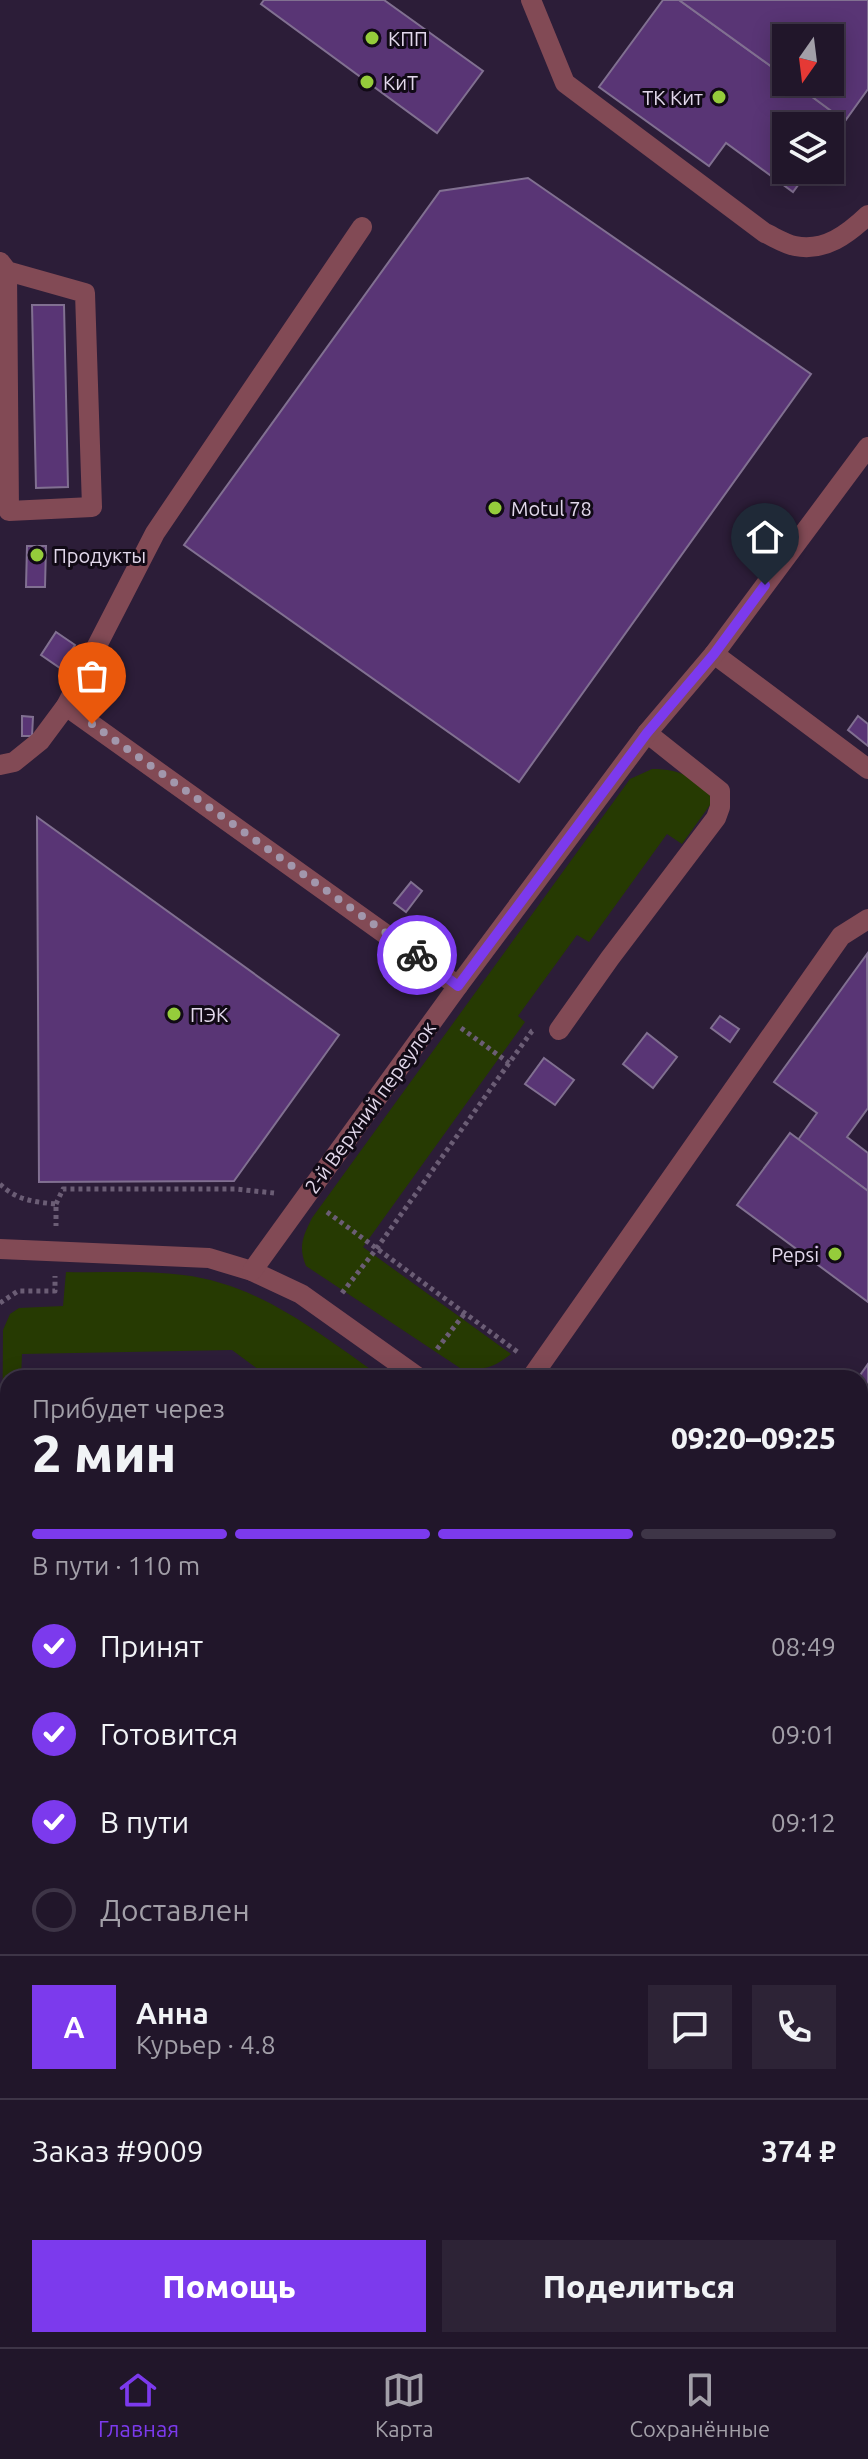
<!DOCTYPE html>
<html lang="ru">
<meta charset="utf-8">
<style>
body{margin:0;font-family:Ubuntu,sans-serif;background:#2d2336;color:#f1f3f6;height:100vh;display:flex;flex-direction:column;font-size:30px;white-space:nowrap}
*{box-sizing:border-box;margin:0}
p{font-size:26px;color:#a29fa8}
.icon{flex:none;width:44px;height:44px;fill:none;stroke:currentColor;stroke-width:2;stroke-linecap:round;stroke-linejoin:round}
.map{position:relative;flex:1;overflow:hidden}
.panel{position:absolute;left:0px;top:1370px;width:868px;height:978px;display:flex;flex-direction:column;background:#21162a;border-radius:24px 24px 0 0;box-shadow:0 4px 20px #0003,0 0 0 2px #3e3547}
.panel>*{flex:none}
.needle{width:52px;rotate:194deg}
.tools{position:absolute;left:772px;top:24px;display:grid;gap:16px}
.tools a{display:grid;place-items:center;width:72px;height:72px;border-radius:0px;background:#21162a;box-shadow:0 4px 20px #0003,0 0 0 2px #3e3547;font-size:40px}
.pin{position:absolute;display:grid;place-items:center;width:68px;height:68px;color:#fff;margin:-82px -34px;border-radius:50% 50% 50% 0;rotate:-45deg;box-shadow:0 0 8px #0007}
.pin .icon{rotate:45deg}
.courier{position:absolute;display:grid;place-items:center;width:80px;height:80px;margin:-40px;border:6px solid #7c3aed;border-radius:50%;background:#fff;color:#222;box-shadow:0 2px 10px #0007}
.head em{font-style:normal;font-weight:800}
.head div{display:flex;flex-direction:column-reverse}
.head{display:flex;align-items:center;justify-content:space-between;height:136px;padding:0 32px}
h1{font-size:52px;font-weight:800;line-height:60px}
.bar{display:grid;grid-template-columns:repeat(4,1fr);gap:12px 8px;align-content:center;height:96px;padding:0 32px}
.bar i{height:10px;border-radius:6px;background:#3e3547}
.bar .selected{background:#7c3aed}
.bar p{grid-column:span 4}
.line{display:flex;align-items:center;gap:20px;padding:0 32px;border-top:2px solid #3e3547}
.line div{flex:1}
.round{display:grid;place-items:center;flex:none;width:84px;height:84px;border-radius:0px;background:#2d2336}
ol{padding:0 32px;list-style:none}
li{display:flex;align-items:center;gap:24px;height:88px}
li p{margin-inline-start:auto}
li .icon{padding:8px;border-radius:50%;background:#7c3aed;color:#fff;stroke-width:4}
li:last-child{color:#a29fa8}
li i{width:44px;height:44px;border:4px solid #3e3547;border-radius:50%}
.cta{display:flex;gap:16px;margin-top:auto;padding:16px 32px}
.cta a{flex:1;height:92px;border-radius:0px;background:#7c3aed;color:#fff;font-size:32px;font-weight:800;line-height:92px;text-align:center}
.cta a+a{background:#2d2336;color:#f1f3f6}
.menu{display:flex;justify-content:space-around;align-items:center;height:112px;border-top:2px solid #3e3547;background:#21162a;font-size:22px;color:#a29fa8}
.menu a{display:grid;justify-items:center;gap:4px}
.menu .selected{color:#7c3aed}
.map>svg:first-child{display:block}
</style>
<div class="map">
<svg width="868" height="2347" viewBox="0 0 868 2347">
<rect width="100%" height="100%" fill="#2c1d38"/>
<g fill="#263a02">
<path d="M652 769C684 769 691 778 715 798L682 844 667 834 589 942 577 935 518 1016 525 1022 363 1247 511 1354C492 1369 484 1370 460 1368L306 1266C298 1247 303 1236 312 1218L630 779Z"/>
<path d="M66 1272C104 1273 144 1270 183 1275 260 1284 321 1335 383 1378H270L232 1350 22 1354 21 1378H8V1493L2 1490 3 1330 10 1314 19 1308 63 1306Z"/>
<polygon points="860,1725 868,1731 868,1814 860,1808"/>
</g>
<g fill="#593575" stroke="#817091" stroke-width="2">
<polygon points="264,0 384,0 483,71 437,133 261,4"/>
<polygon points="663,0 679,0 786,77 786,82 792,82 845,121 830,141 830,126 786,126 786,170 809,170 793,192 726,143 709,166 599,87"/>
<polygon points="679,0 868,0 868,89 845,121 792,82 830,82 830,38 786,38 786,77"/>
<polygon points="528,178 811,374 519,782 184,545 440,191"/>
<polygon points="32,305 64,305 68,487 36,488"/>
<polygon points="27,546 46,546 45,587 26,587"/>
<polygon points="56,632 75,645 60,668 41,655"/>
<polygon points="22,716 33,717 32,736 22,736"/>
<polygon points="858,716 868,724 868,746 848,730"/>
<polygon points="37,817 339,1035 234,1181 39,1182"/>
<polygon points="411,882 422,891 406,912 394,903"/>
<polygon points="867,954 868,1108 847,1137 868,1153 868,1191 798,1140 817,1113 774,1082"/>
<polygon points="720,1016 739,1029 730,1042 711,1028"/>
<polygon points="647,1033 677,1057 653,1088 623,1064"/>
<polygon points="544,1058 574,1080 555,1105 525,1084"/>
<polygon points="790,1133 868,1191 868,1302 737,1205"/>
<polygon points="868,1364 868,1596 860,1590 860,1378 858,1378"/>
<polygon points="860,1933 868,1939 868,2125 864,2131 868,2134 868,2197 860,2208"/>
<polygon points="612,2340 850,2340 845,2347 622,2347"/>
</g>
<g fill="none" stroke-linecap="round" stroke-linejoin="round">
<g stroke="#6b5d75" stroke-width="5" stroke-dasharray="4 4" stroke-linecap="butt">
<polyline points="461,1028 509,1063"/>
<path d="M0 1184C16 1200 34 1202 56 1204V1226"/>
<polyline points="56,1204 63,1189 235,1189 274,1193"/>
<polyline points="327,1212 519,1353"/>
<polyline points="342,1293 377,1248 532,1031 534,1030"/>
<polyline points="0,1303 18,1291 55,1291 55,1276"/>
<polyline points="437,1349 465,1313"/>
</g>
<g stroke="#824a55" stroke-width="20">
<path d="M531 0 565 83 765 233C774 237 785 244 795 246 825 252 848 234 868 215"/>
<polyline points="0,262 7,271 9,511 92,507 85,293 7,271"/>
<polyline points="714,654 868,769"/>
<polyline points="66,706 458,986"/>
<polyline points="0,765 14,762 40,741 66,706 155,533 362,227"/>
<polyline points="559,1030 610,958 716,818 720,807 720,791 647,733"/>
<polyline points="0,1249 209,1258 252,1271 301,1294 419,1378"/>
<polyline points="252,1271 458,986 647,733 714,654 868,447"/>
<polyline points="531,1378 841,936 868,919"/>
<polyline points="0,1515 8,1517"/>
<polyline points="860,1632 868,1638"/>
<polyline points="860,1700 868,1706"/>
<polyline points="0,1917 8,1922"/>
</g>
</g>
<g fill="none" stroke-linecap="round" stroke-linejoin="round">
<polyline stroke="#a297ac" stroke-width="8" stroke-dasharray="0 14.4" points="92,724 417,955"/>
<polyline stroke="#7c3aed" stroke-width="10" points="417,955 458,986 647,733 714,654 765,585"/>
</g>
<g fill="#95cc3b" stroke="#110a16" stroke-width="3">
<circle cx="372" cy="38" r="8"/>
<circle cx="367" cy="82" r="8"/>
<circle cx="719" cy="97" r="8"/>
<circle cx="495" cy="508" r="8"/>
<circle cx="37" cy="555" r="8"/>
<circle cx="174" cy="1014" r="8"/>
<circle cx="835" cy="1254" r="8"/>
</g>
<g text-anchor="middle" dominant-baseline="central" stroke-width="6" stroke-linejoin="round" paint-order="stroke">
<g font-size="20" fill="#e2d8eb" stroke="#110a16" text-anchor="start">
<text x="388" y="38">КПП</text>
<text x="383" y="82">КиТ</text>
<text x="703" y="97" text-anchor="end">ТК Кит</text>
<text x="511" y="508">Motul 78</text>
<text x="53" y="555">Продукты</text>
<text x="190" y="1014">ПЭК</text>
<text x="819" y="1254" text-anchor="end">Pepsi</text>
</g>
<g font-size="20" fill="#e2d8eb" stroke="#110a16">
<text transform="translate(370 1107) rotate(-54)">2-й Верхний переулок</text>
</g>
</g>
</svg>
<div class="tools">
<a><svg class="needle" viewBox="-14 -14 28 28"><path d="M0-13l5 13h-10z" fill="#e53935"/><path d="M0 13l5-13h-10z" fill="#a29fa8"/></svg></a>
<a><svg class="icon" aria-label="layers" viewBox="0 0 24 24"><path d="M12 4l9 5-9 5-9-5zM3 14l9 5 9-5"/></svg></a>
</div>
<div class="pin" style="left:92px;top:724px;background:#ea580c"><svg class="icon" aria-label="bag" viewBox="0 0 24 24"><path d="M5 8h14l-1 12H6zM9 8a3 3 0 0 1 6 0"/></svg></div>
<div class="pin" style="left:765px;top:585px;background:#1f2937"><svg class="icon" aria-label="home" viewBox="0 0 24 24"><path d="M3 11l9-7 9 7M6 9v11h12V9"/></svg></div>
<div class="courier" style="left:417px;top:955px"><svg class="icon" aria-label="bike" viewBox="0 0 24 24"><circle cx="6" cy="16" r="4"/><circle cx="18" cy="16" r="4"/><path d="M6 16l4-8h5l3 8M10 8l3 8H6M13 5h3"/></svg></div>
<section class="panel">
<div class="head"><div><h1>2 мин</h1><p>Прибудет через</p></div><em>09:20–09:25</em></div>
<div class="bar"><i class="selected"></i><i class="selected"></i><i class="selected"></i><i></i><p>В пути · 110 m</p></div>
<ol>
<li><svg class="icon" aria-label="check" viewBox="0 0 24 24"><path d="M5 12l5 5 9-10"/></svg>Принят<p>08:49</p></li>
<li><svg class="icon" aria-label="check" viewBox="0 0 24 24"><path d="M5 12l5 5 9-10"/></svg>Готовится<p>09:01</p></li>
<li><svg class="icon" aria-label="check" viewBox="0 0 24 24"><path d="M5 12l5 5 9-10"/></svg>В пути<p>09:12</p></li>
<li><i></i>Доставлен</li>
</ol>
<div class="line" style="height:144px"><b class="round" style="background:#7c3aed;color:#fff">А</b><div><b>Анна</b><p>Курьер · 4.8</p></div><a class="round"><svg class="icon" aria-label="chat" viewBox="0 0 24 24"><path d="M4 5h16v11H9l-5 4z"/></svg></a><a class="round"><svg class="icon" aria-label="phone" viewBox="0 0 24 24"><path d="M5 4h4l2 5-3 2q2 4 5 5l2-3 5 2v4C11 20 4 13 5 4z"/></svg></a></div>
<div class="line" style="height:104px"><div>Заказ #9009</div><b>374 ₽</b></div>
<div class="cta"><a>Помощь</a><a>Поделиться</a></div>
</section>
</div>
<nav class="menu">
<a class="selected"><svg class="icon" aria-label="home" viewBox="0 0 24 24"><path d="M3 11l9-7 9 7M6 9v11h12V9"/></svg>Главная</a>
<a><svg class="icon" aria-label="map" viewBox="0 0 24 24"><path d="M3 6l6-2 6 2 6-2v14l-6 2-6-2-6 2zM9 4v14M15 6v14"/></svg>Карта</a>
<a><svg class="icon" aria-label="saved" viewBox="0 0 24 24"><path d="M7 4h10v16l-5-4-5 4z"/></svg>Сохранённые</a>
</nav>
